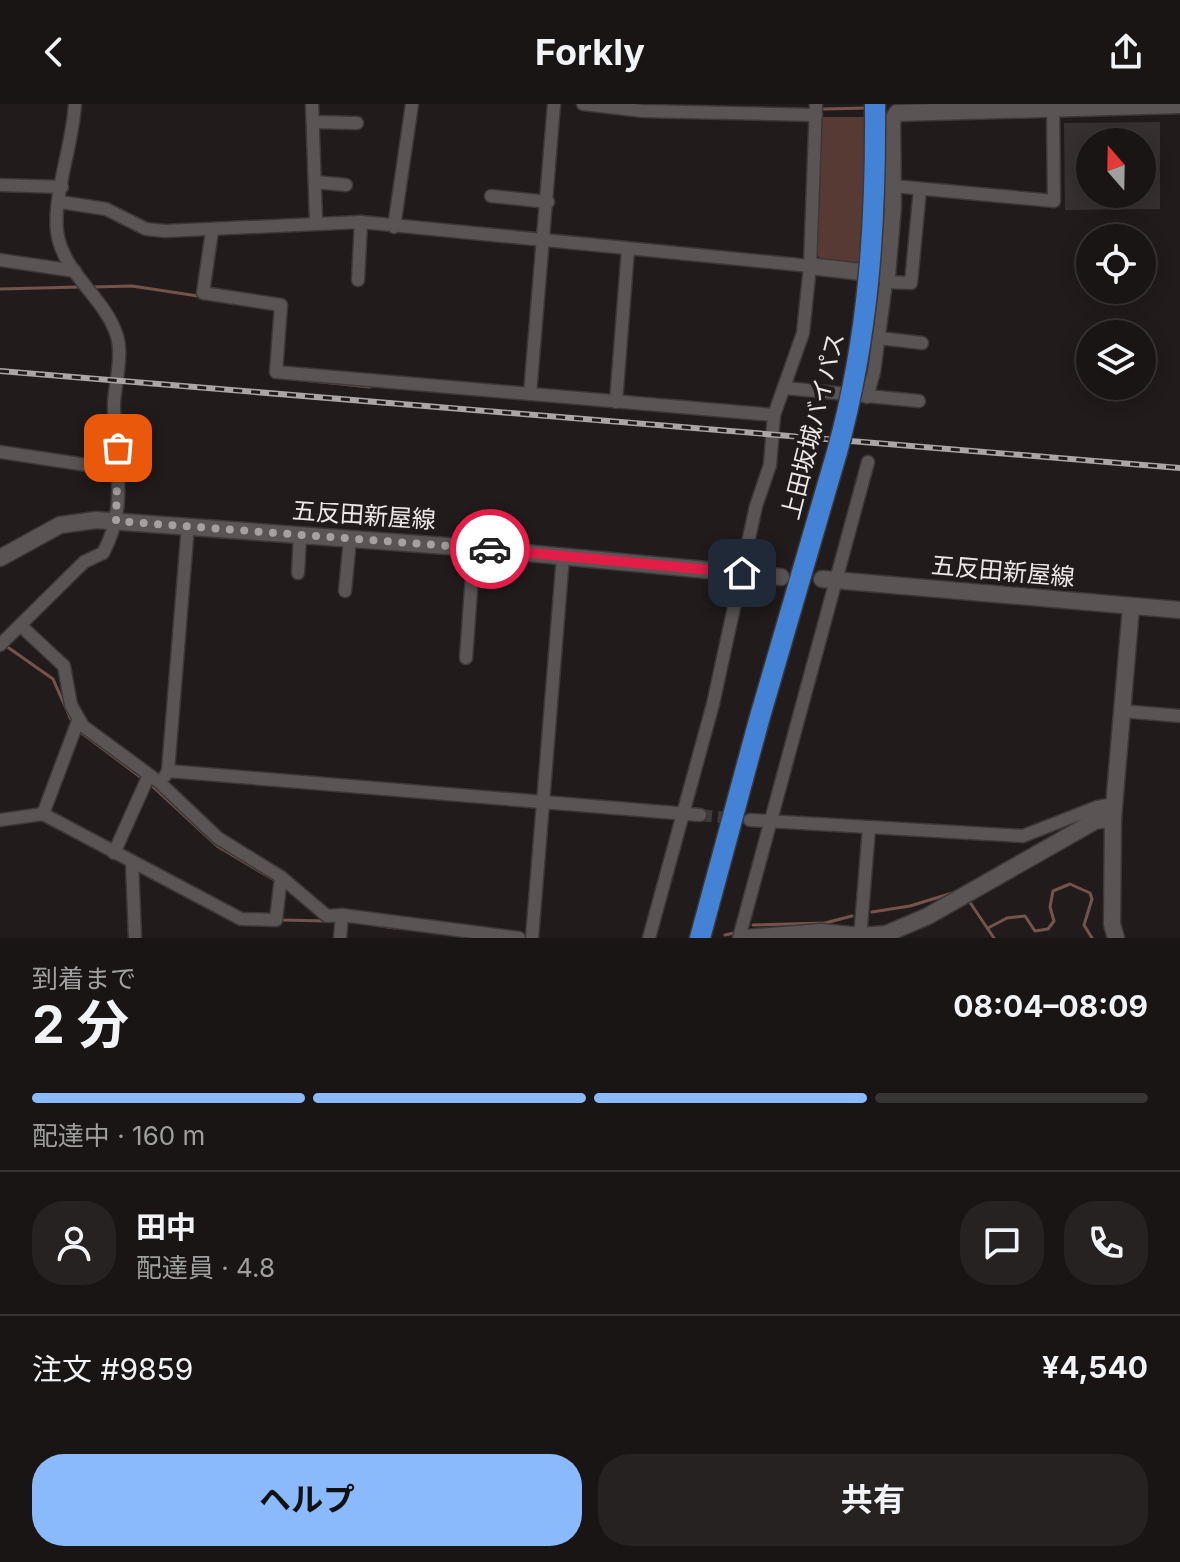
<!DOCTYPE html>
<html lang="ja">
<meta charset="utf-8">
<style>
body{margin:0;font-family:Inter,"Noto Sans JP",sans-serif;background:#262222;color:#f1f3f6;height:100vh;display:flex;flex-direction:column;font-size:30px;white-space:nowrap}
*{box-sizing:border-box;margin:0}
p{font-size:26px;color:#9f9fa0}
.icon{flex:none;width:44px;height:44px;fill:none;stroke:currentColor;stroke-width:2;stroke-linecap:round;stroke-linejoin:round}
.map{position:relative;height:834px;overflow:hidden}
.sheet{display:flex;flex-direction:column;background:#191514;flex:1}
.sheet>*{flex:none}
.needle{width:52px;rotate:340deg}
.tools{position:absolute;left:1076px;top:24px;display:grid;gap:16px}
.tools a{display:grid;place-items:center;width:80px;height:80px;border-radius:50%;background:#191514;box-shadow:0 4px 20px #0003,0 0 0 2px #373434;font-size:40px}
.pin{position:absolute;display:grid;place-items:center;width:68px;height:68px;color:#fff;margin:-34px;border-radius:16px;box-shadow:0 4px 12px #0006}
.courier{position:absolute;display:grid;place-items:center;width:80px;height:80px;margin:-40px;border:6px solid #e11d48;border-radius:50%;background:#fff;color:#222;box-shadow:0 2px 10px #0007}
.summary em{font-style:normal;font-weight:700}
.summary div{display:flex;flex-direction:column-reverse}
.summary{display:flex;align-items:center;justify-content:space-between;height:136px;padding:0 32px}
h1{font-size:52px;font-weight:700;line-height:60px}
.bar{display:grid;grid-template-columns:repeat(4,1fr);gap:12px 8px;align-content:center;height:96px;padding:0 32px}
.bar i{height:10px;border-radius:6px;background:#373434}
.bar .current{background:#8abafc}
.bar p{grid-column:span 4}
.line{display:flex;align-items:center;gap:20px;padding:0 32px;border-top:2px solid #373434}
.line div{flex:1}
.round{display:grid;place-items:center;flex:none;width:84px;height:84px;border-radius:32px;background:#262222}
.button{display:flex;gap:16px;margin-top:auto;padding:16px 32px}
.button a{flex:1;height:92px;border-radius:32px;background:#8abafc;color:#111;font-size:32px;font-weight:700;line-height:92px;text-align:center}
.button a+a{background:#262222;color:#f1f3f6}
header{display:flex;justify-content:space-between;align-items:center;height:104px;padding:0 32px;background:#191514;font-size:36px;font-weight:700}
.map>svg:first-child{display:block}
</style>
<header><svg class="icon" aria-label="back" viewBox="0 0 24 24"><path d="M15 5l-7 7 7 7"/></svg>Forkly<svg class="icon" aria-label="share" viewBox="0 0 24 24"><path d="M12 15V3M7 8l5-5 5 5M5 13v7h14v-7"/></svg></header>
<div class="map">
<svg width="1180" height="834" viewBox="0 0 1180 834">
<rect width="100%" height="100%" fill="#211c1b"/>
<polygon fill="#573a34" points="822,13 869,13 864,161 823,156 815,150"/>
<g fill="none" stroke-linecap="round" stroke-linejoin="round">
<g stroke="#75534c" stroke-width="3">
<polyline points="824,5 867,4"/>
<polyline points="92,183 132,182 198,192"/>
<polyline points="0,185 80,183"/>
<polyline points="273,273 370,283"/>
<polyline points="6,542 53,575 72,618"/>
<polyline points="79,627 143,675"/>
<polyline points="150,680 217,742 276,777"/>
<polyline points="967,794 994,834"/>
<polyline points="872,808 910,802 959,787"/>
<polyline points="281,816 327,817"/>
<polyline points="374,821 395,824"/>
<polyline points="753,821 825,819 852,812"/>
<polyline points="988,824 1007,814 1025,812 1035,827 1048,825 1054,817 1050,803 1053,787 1070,780 1090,789 1092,795 1084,821 1092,834"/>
<polyline points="725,831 734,829"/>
</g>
</g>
<path fill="#363130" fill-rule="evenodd" d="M1160 18V105L1065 106 1064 19ZM1090 38H1142V90H1090Z"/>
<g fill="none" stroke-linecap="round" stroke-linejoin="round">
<polyline stroke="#3f3b3a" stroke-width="12" stroke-dasharray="12 6" stroke-linecap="butt" points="700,711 738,715"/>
<g stroke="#3c3838" stroke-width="15">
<g id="minor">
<polyline points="312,0 316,117"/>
<polyline points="583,0 643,7 816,11"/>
<polyline points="313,18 357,19"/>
<polyline points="315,78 346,81"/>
<polyline points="0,81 62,83"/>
<polyline points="893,82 1054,97 1053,0"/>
<polyline points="491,92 548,98"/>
<polyline points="60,98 106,105 146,125 165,127 361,118 810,162"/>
<polyline points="394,123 412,0"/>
<polyline points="212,127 203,189 281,201 276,268 774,311"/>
<polyline points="0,156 75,167"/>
<polyline points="358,176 361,118"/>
<polyline points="886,178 911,179 920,85"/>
<polyline points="879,234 922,239"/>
<polyline points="785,284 919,297"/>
<polyline points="530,290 554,0"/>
<polyline points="867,293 874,268 887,171"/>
<polyline points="616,298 628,145"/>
<polyline points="0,348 120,366"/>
<polyline points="298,469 300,431"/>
<polyline points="345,487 350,435"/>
<polyline points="20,521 64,562 71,601 83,622 159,678 218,734 281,773 327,812 342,811"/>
<path d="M0 541 84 458 103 449C130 401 113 350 114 299 115 279 123 252 117 232 105 193 62 169 57 127 53 92 73 39 75 0"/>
<polyline points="466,554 474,444"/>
<polyline points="1122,607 1180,612"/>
<polyline points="168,667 700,711"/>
<polyline points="165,672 168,667 188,421"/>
<polyline points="43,710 78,617"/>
<polyline points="0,716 43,710 241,815 276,816 281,773"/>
<polyline points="750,716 1023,732 1097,703 1116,700"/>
<polyline points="114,749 149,671"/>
<polyline points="132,759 135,834"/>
<polyline points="340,834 342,811 519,834"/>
<polyline points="532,834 563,452"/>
<polyline points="649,834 713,600 756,402 770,361 774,311 803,229 810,162 816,0"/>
<polyline points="739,834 868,358"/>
<polyline points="860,834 869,724"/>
</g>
</g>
<g stroke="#3c3838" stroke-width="19">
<g id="tertiary">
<polyline points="810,162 887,171 893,102 892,17 897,9 1180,1"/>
<polyline points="0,454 60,421 96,416 474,444 781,473"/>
<polyline points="822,475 1180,506"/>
<polyline points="746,834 821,828 860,832 886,830 928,812 1095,717 1113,714"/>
<polyline points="1116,834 1112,820 1113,714 1131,503"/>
</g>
</g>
<g stroke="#3c3838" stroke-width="23">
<polyline id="trunk" points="700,834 759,616 837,348"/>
</g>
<use href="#minor" stroke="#5a5554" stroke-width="12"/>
<use href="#tertiary" stroke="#5a5554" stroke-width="16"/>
<use href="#trunk" stroke="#4482d6" stroke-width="20"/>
<g stroke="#aaa6a6" stroke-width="6">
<polyline id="rail" points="0,267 1180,364"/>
</g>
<use href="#rail" stroke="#211c1b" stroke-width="3" stroke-dasharray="9" stroke-linecap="butt"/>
<g stroke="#3c3838" stroke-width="23" stroke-linecap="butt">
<path id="trunk-bridge" d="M837 348C869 232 876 119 875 0"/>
</g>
<use href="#trunk-bridge" stroke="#4482d6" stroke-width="20"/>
</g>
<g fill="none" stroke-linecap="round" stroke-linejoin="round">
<polyline stroke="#a5a1a0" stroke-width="8" stroke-dasharray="0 14.4" points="118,344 116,417 490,445"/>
<polyline stroke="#e11d48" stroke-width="10" points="490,445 742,469"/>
</g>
<g text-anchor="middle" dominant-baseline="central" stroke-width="8" stroke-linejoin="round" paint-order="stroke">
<g font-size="24" fill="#ece8e8" stroke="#211c1b">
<text transform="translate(813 322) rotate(-76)">上田坂城バイパス</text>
<text transform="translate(364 411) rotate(4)">五反田新屋線</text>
<text transform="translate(1003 467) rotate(5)">五反田新屋線</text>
</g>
</g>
</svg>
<div class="tools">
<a><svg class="needle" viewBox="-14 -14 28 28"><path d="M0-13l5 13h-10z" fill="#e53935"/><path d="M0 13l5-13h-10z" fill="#9f9fa0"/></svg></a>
<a><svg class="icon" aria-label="locate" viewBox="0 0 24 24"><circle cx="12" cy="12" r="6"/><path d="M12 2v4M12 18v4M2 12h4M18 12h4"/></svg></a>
<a><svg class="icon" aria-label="layers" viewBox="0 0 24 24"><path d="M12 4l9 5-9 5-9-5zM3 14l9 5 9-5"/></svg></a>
</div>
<div class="pin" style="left:118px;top:344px;background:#ea580c"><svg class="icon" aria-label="bag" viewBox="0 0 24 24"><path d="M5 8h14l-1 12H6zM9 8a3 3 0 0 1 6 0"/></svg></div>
<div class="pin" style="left:742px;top:469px;background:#1f2937"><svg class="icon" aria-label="home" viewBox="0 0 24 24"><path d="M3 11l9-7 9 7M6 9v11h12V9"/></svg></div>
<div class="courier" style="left:490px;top:445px"><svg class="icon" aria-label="car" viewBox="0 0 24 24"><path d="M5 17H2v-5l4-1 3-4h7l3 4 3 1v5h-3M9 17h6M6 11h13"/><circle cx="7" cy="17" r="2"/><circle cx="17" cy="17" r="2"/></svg></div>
</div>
<section class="sheet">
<div class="summary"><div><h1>2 分</h1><p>到着まで</p></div><em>08:04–08:09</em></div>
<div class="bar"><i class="current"></i><i class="current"></i><i class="current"></i><i></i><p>配達中 · 160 m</p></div>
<div class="line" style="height:144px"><a class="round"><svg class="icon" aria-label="person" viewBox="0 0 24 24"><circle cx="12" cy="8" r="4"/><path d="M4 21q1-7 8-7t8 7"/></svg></a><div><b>田中</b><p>配達員 · 4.8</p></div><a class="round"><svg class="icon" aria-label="chat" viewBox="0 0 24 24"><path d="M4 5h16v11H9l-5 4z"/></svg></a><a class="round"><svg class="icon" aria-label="phone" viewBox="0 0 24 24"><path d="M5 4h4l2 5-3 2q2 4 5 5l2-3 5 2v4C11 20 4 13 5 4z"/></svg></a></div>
<div class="line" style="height:104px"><div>注文 #9859</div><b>¥4,540</b></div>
<div class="button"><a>ヘルプ</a><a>共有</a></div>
</section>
